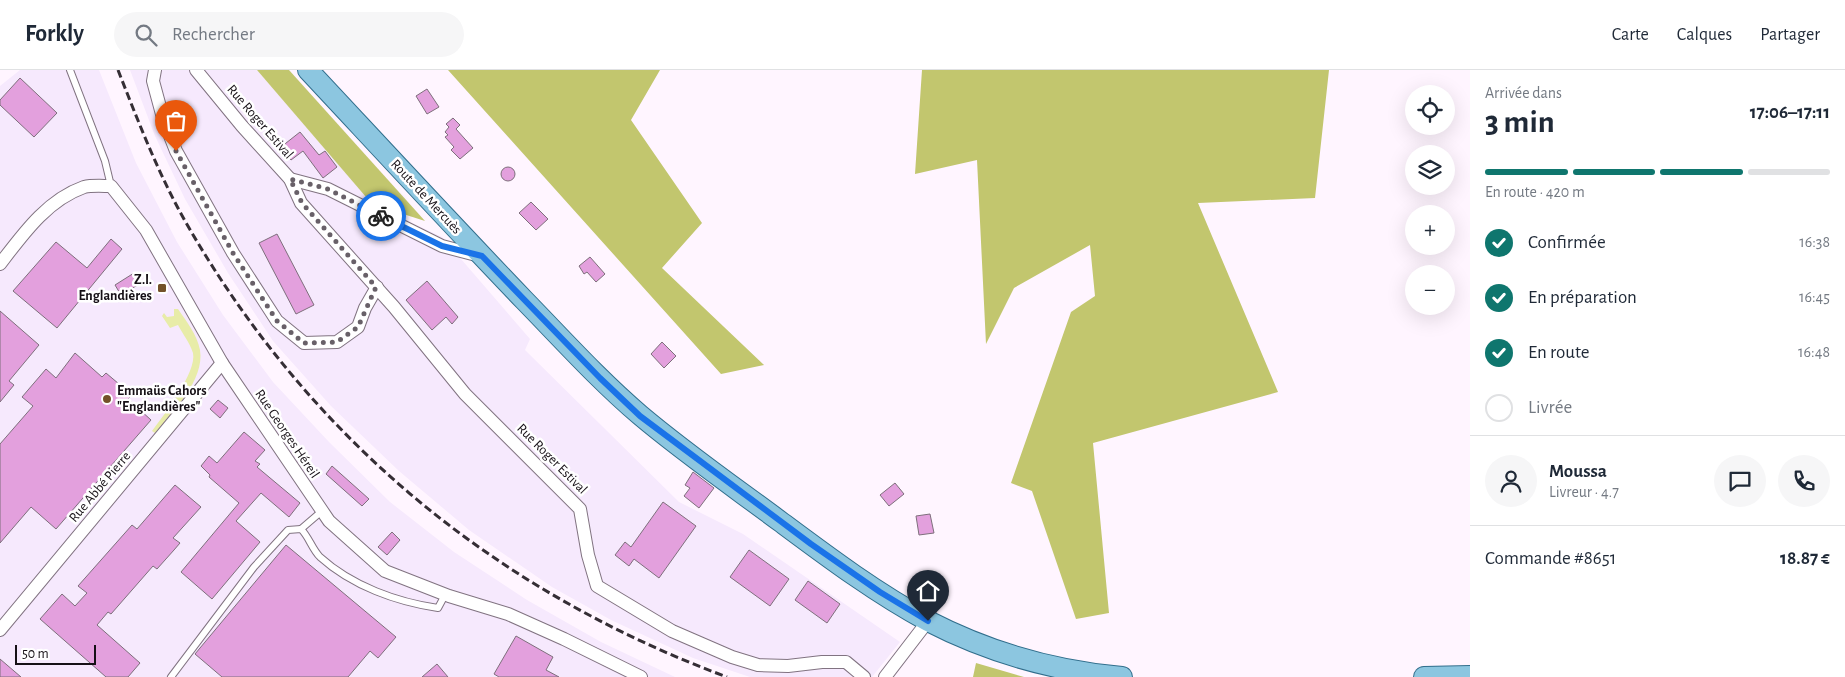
<!DOCTYPE html>
<html lang="fr">
<meta charset="utf-8">
<style>
body{margin:0;font-family:"Alegreya Sans",sans-serif;background:#f6f6f7;color:#1f2937;height:100vh;display:flex;flex-direction:column;font-size:19px;white-space:nowrap}
*{box-sizing:border-box;margin:0}
p{font-size:16px;color:#747a83}
.icon{flex:none;width:28px;height:28px;fill:none;stroke:currentColor;stroke-width:2;stroke-linecap:round;stroke-linejoin:round}
.map{position:relative;flex:1;overflow:hidden}
.side{display:flex;flex-direction:column;background:#fff;width:375px}
.side>*{flex:none}
.fabs{position:absolute;left:1405px;top:15px;display:grid;gap:10px}
.fabs a{display:grid;place-items:center;width:50px;height:50px;border-radius:50%;background:#fff;box-shadow:0 5px 20px #0002;font-size:25px}
.scale{position:absolute;left:15px;bottom:12px;width:81px;box-sizing:border-box;padding-left:5px;border:2px solid #161016;border-top:0;font-size:14px;line-height:18px;white-space:nowrap;color:#161016;-webkit-text-stroke:4px #fff;paint-order:stroke}
.pin{position:absolute;display:grid;place-items:center;width:42px;height:42px;color:#fff;margin:-51px -21px;border-radius:50% 50% 50% 0;rotate:-45deg;box-shadow:0 0 5px #0007}
.pin .icon{rotate:45deg}
.courier{position:absolute;display:grid;place-items:center;width:50px;height:50px;margin:-25px;border:4px solid #1a73e8;border-radius:50%;background:#fff;color:#222;box-shadow:0 1px 6px #0007}
.overview em{font-style:normal;font-weight:700}
.overview div{display:flex;flex-direction:column-reverse}
.overview{display:flex;align-items:center;justify-content:space-between;height:85px;padding:0 15px}
h1{font-size:32px;font-weight:700;line-height:38px}
.bar{display:grid;grid-template-columns:repeat(4,1fr);gap:8px 5px;align-content:center;height:60px;padding:0 15px}
.bar i{height:6px;border-radius:4px;background:#e0e1e3}
.bar .on{background:#0f766e}
.bar p{grid-column:span 4}
.line{display:flex;align-items:center;gap:12px;padding:0 15px;border-top:1px solid #e0e1e3}
.line div{flex:1}
.round{display:grid;place-items:center;flex:none;width:52px;height:52px;border-radius:26px;background:#f6f6f7}
ol{padding:0 15px;list-style:none}
li{display:flex;align-items:center;gap:15px;height:55px}
li p{margin-inline-start:auto}
li .icon{padding:5px;border-radius:50%;background:#0f766e;color:#fff;stroke-width:4}
li:last-child{color:#747a83}
li i{width:28px;height:28px;border:2px solid #e0e1e3;border-radius:50%}
header{display:flex;align-items:center;gap:30px;box-sizing:border-box;height:70px;padding:0 25px;background:#fff;border-bottom:1px solid #e0e1e3}
header strong{font-size:24px}
nav{display:flex;gap:28px;margin-inline-start:auto;font-size:18px}
.search{width:350px;height:45px;background:#f6f6f7;display:flex;align-items:center;gap:12px;box-sizing:border-box;padding:0 18px;border-radius:28px;color:#747a83;font-size:19px}
main{display:flex;flex:1;min-height:0}
.map>svg:first-child{display:block}
</style>
<header>
<strong>Forkly</strong>
<div class="search"><svg class="icon" aria-label="search" viewBox="0 0 24 24"><circle cx="10" cy="10" r="6"/><path d="M15 15l6 6"/></svg>Rechercher</div>
<nav><a>Carte</a><a>Calques</a><a>Partager</a></nav>
</header>
<main>
<div class="map">
<svg width="1470" height="607" viewBox="0 0 1470 607">
<rect width="100%" height="100%" fill="#fff5ff"/>
<g fill="#f6e9fd">
<polygon points="20,0 99,0 136,93 177,172 223,245 273,312 329,372 390,432 454,482 527,530 601,572 675,607 0,607 0,16"/>
<polygon points="130,0 257,0 372,134 442,167 530,269 525,280 679,432 743,464 900,572 872,607 750,607 693,588 611,550 552,517 469,460 399,401 331,336 273,271 228,203 185,129 155,66"/>
</g>
<path fill="#e8eca8" d="M174 239H178C187 252 197 265 200 280 205 310 172 343 155 363L152 361C164 345 197 302 193 283 190 273 182 263 178 255L170 258 162 246 164 243 167 247 174 246Z"/>
<g fill="#c2c66e">
<polygon points="257,0 289,0 425,151 372,134"/>
<polygon points="448,0 660,0 631,50 702,153 662,198 764,295 721,304"/>
<polygon points="922,0 1329,0 1315,128 1198,133 1278,322 1093,373 1109,543 1076,549 1032,421 1011,413 1071,242 1095,226 1090,175 1014,218 986,274 977,90 915,104"/>
<polygon points="976,593 1024,607 973,607"/>
</g>
<g fill="#e3a0dd" stroke="#7e6f7c">
<polygon points="20,8 57,43 34,67 0,35 0,30"/>
<polygon points="427,19 439,37 427,44 416,26"/>
<polygon points="453,48 460,55 456,59 473,78 460,89 451,80 454,77 445,67 448,65 445,62 449,57 446,54"/>
<polygon points="300,62 319,85 325,81 337,97 323,108 303,81 291,90 281,77"/>
<circle cx="508" cy="104" r="7"/>
<polygon points="531,132 548,149 536,160 519,143"/>
<polygon points="277,164 314,235 296,244 259,173"/>
<polygon points="111,169 122,179 57,258 13,221 56,172 87,198"/>
<polygon points="590,187 605,204 596,212 587,202 584,204 579,196"/>
<polygon points="134,203 141,213 121,225 115,215"/>
<polygon points="427,211 458,247 452,254 446,247 432,260 406,230"/>
<polygon points="0,241 39,275 9,311 14,315 0,332"/>
<polygon points="662,272 676,286 664,298 651,284"/>
<polygon points="75,283 102,307 106,303 132,325 128,329 151,350 56,459 31,437 0,473 0,374 33,336 22,327 46,299 56,308"/>
<polygon points="218,330 228,338 220,348 210,339"/>
<polygon points="244,362 265,380 255,391 260,394 257,397 300,433 289,447 261,423 236,451 260,472 212,529 181,502 239,433 209,407 210,405 201,396 209,386 217,393"/>
<polygon points="332,396 369,429 362,436 326,404"/>
<polygon points="693,402 714,418 699,438 684,426 690,418 685,415"/>
<polygon points="895,413 904,424 889,436 880,425"/>
<polygon points="175,415 201,437 173,468 180,473 174,480 157,499 153,496 111,544 108,542 97,555 140,593 128,607 106,607 40,549 62,524 75,536 87,523 78,516 132,455 137,459"/>
<polygon points="663,432 696,456 659,508 634,489 629,496 615,485 625,472 631,477"/>
<polygon points="930,444 934,463 919,465 916,446"/>
<polygon points="392,462 400,470 387,485 378,477"/>
<polygon points="286,475 396,567 378,588 370,581 348,607 222,607 195,584"/>
<polygon points="749,480 789,509 770,536 730,507"/>
<polygon points="808,511 840,534 827,553 795,530"/>
<polygon points="516,566 553,587 546,600 559,607 499,607 494,604"/>
<polygon points="0,589 21,607 0,607"/>
<polygon points="437,594 448,607 422,607"/>
</g>
<g fill="none" stroke-linecap="round" stroke-linejoin="round">
<g stroke="#817381" stroke-width="8">
<g id="service">
<polyline points="70,0 105,91 111,116"/>
<polyline points="301,459 322,441"/>
<polyline points="929,549 936,534"/>
<path d="M171 607 254 497 288 460 301 459C309 467 312 479 320 487 352 516 397 532 438 538L445 525"/>
</g>
</g>
<g stroke="#817381" stroke-width="14">
<g id="minor">
<polyline points="155,0 153,11 163,48 176,81 233,183 277,251 304,273 337,272 358,257 365,238 377,217"/>
<polyline points="196,0 242,56 290,109 301,133 394,237 465,324 580,439 588,485 597,516 672,561 732,587 758,595 788,596 822,592 846,592 864,607"/>
<polyline points="290,109 328,119 442,176 480,186"/>
<path d="M0 194C23 164 47 130 84 117 92 115 103 116 111 116L146 160 222 293 329 451 385 501 449 526 508 544 564 569 641 607"/>
<polyline points="0,560 222,293"/>
<polyline points="885,607 928,551"/>
</g>
</g>
<g stroke="#316e8c" stroke-width="22">
<g id="primary">
<path d="M308 0C380 77 452 155 525 231 563 270 599 310 640 345 685 383 734 417 781 452 828 487 876 523 928 551 988 582 1055 601 1122 607"/>
<polyline points="1424,607 1470,606"/>
</g>
</g>
<use href="#service" stroke="#fff" stroke-width="6"/>
<use href="#minor" stroke="#fff" stroke-width="12"/>
<use href="#primary" stroke="#8cc6e0" stroke-width="20"/>
<path stroke="#352e35" stroke-width="3" stroke-dasharray="8 4" stroke-linecap="butt" d="M118 0C138 51 158 103 185 151 309 368 493 520 727 607"/>
</g>
<g fill="none" stroke-linecap="round" stroke-linejoin="round">
<polyline stroke="#686068" stroke-width="5" stroke-dasharray="0 9" points="176,81 233,183 277,251 304,273 337,272 358,257 376,217 302,133 290,109 328,119 381,146"/>
<polyline stroke="#1a73e8" stroke-width="6" points="381,146 442,176 482,186 600,308 640,346 811,474 880,522 928,551"/>
</g>
<g fill="#735129" stroke="#fff" stroke-width="2">
<rect x="157" y="213" width="10" height="10" rx="2.5"/>
<circle cx="107" cy="329" r="5"/>
</g>
<g text-anchor="middle" dominant-baseline="central" stroke-width="5" stroke-linejoin="round" paint-order="stroke">
<g font-size="14" fill="#161016" stroke="#fff">
<text transform="translate(260 52) rotate(49)">Rue Roger Estival</text>
<text transform="translate(426 127) rotate(47)">Route de Mercuès</text>
<text transform="translate(287 364) rotate(56)">Rue Georges Héreil</text>
<text transform="translate(552 389) rotate(45)">Rue Roger Estival</text>
<text transform="translate(100 417) rotate(-50)">Rue Abbé Pierre</text>
</g>
<g font-size="14" font-weight="bold" fill="#161016" stroke="#fff" text-anchor="end">
<text x="152" y="210">Z.I.<tspan x="152" dy="16">Englandières</tspan></text>
<text x="117" y="321" text-anchor="start">Emmaüs Cahors<tspan x="117" dy="16">"Englandières"</tspan></text>
</g>
</g>
</svg>
<div class="fabs">
<a><svg class="icon" aria-label="locate" viewBox="0 0 24 24"><circle cx="12" cy="12" r="6"/><path d="M12 2v4M12 18v4M2 12h4M18 12h4"/></svg></a>
<a><svg class="icon" aria-label="layers" viewBox="0 0 24 24"><path d="M12 4l9 5-9 5-9-5zM3 14l9 5 9-5"/></svg></a>
<a>+</a>
<a>−</a>
</div>
<div class="scale">50 m</div>
<div class="pin" style="left:176px;top:81px;background:#ea580c"><svg class="icon" aria-label="bag" viewBox="0 0 24 24"><path d="M5 8h14l-1 12H6zM9 8a3 3 0 0 1 6 0"/></svg></div>
<div class="pin" style="left:928px;top:551px;background:#1f2937"><svg class="icon" aria-label="home" viewBox="0 0 24 24"><path d="M3 11l9-7 9 7M6 9v11h12V9"/></svg></div>
<div class="courier" style="left:381px;top:146px"><svg class="icon" aria-label="bike" viewBox="0 0 24 24"><circle cx="6" cy="16" r="4"/><circle cx="18" cy="16" r="4"/><path d="M6 16l4-8h5l3 8M10 8l3 8H6M13 5h3"/></svg></div>
</div>
<section class="side">
<div class="overview"><div><h1>3 min</h1><p>Arrivée dans</p></div><em>17:06–17:11</em></div>
<div class="bar"><i class="on"></i><i class="on"></i><i class="on"></i><i></i><p>En route · 420 m</p></div>
<ol>
<li><svg class="icon" aria-label="check" viewBox="0 0 24 24"><path d="M5 12l5 5 9-10"/></svg>Confirmée<p>16:38</p></li>
<li><svg class="icon" aria-label="check" viewBox="0 0 24 24"><path d="M5 12l5 5 9-10"/></svg>En préparation<p>16:45</p></li>
<li><svg class="icon" aria-label="check" viewBox="0 0 24 24"><path d="M5 12l5 5 9-10"/></svg>En route<p>16:48</p></li>
<li><i></i>Livrée</li>
</ol>
<div class="line" style="height:90px"><a class="round"><svg class="icon" aria-label="person" viewBox="0 0 24 24"><circle cx="12" cy="8" r="4"/><path d="M4 21q1-7 8-7t8 7"/></svg></a><div><b>Moussa</b><p>Livreur · 4.7</p></div><a class="round"><svg class="icon" aria-label="chat" viewBox="0 0 24 24"><path d="M4 5h16v11H9l-5 4z"/></svg></a><a class="round"><svg class="icon" aria-label="phone" viewBox="0 0 24 24"><path d="M5 4h4l2 5-3 2q2 4 5 5l2-3 5 2v4C11 20 4 13 5 4z"/></svg></a></div>
<div class="line" style="height:65px"><div>Commande #8651</div><b>18.87 €</b></div>
</section>
</main>
